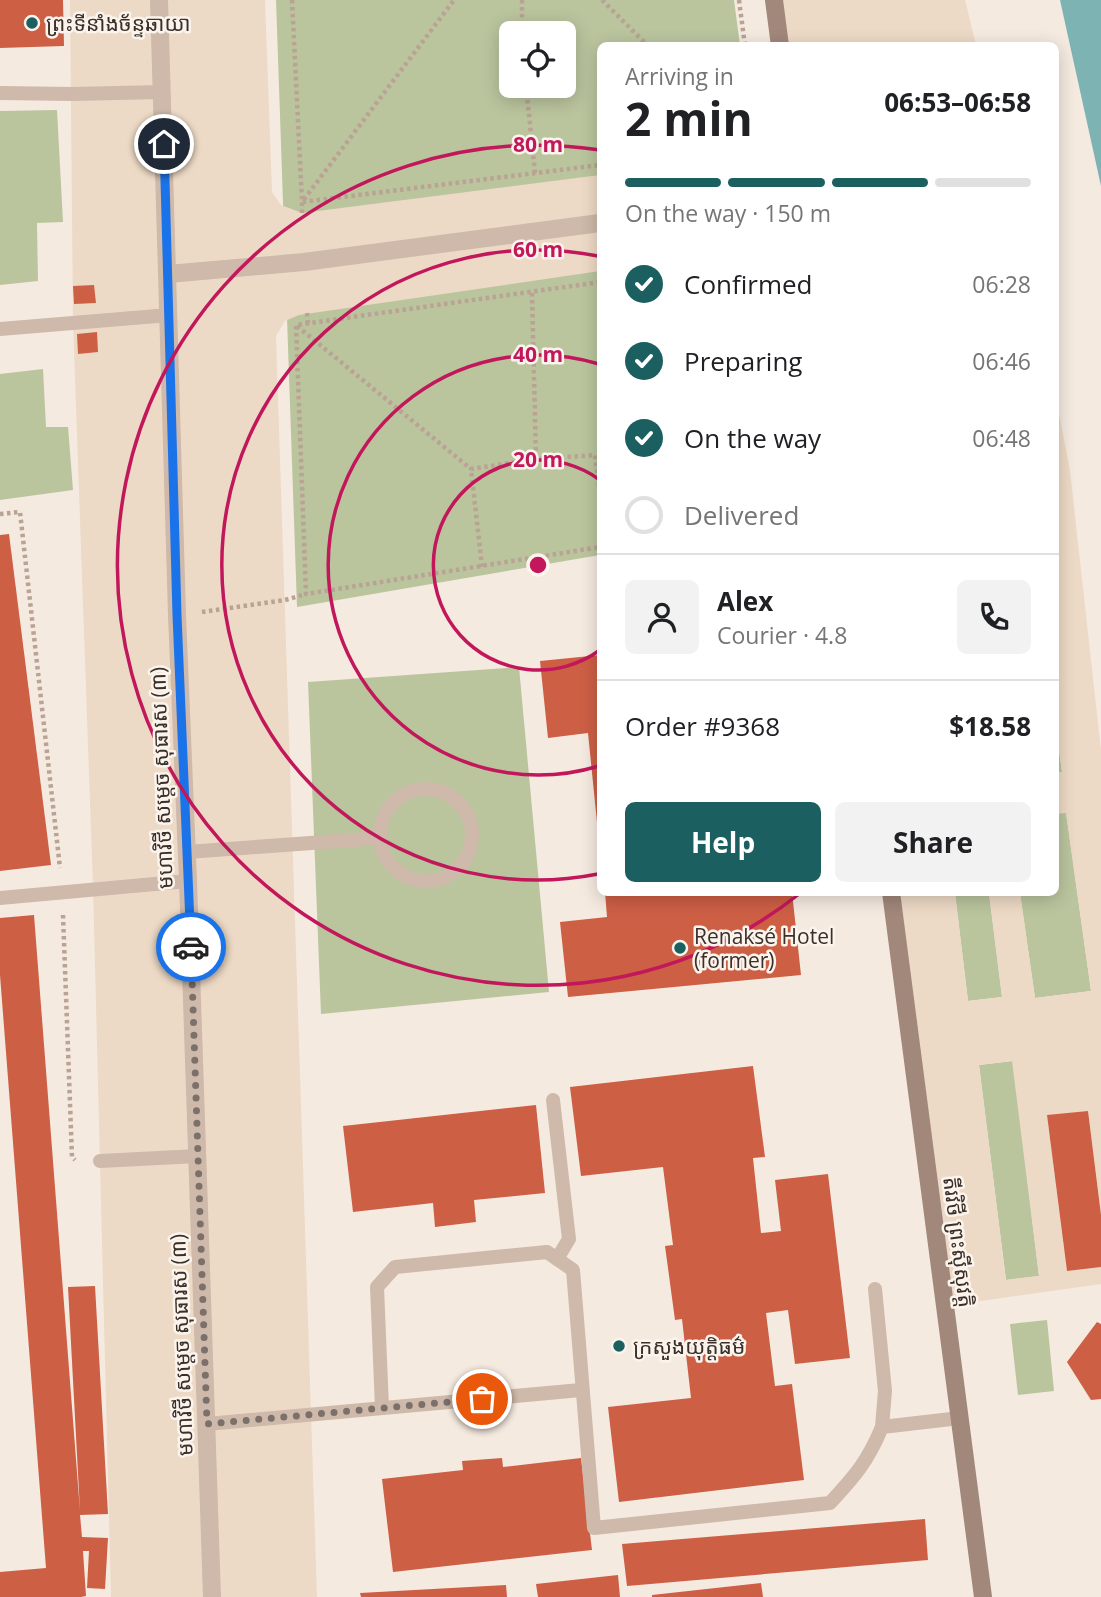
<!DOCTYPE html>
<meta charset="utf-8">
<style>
body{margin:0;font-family:"Open Sans","Noto Sans Khmer",sans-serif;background:#f2f2f2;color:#202124;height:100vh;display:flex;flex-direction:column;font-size:26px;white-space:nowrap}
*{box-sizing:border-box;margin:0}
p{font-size:23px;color:#757577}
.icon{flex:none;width:38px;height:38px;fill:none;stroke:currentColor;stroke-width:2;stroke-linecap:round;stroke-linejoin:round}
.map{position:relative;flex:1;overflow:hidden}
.side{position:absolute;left:597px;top:42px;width:462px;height:854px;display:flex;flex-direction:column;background:#fff;border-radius:10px;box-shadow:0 4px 18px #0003}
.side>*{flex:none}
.tools{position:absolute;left:499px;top:21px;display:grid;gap:14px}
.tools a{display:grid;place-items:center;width:77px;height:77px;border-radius:10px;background:#fff;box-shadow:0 4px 18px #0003;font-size:35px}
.pin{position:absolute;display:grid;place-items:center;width:60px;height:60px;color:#fff;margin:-30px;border:4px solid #fff;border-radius:50%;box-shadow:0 2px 7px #0007}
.courier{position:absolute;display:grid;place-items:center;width:70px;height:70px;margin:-35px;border:5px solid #1a73e8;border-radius:50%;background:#fff;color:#222;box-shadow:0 2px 9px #0007}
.summary em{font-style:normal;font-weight:700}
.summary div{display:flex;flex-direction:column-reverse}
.summary{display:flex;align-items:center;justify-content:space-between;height:119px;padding:0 28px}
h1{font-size:46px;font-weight:700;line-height:52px}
.bar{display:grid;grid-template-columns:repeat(4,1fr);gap:10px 7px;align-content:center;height:84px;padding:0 28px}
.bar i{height:9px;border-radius:5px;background:#e0e0e0}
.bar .active{background:#1c5f60}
.bar p{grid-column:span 4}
.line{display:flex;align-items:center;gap:18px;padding:0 28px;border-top:2px solid #e0e0e0}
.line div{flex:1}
.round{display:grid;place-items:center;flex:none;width:74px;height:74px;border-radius:10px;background:#f2f2f2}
ol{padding:0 28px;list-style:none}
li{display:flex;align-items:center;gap:21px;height:77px}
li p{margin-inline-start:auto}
li .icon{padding:7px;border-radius:50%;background:#1c5f60;color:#fff;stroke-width:4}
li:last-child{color:#757577}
li i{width:38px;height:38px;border:4px solid #e0e0e0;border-radius:50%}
.button{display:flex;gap:14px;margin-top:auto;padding:14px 28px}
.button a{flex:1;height:80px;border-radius:10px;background:#1c5f60;color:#fff;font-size:28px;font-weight:700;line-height:80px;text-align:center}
.button a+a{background:#f2f2f2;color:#202124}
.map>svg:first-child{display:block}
</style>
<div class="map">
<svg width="1101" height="1597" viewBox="0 0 1101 1597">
<rect width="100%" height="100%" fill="#f5eae0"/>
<g fill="#bac59e" fill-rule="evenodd">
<path d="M276 0H734L740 45 600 46V555L297 607ZM511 33H564V86H511Z"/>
<polygon points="57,110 63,222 37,223 38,281 0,285 0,111"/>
<polygon points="43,369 46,427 68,427 73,490 0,500 0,374"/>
<polygon points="519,667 549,992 321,1014 308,682"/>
<polygon points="1055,721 1062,772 1055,773"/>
<polygon points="1066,812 1091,991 1035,998 1020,893 1055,892 1055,814"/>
<polygon points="955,893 989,893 1002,997 968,1001"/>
<polygon points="1013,1061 1039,1276 1006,1280 979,1065"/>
<polygon points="1047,1320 1054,1391 1018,1395 1010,1324"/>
</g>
<g fill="#eddac6" fill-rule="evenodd">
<polygon points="70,0 265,0 272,192 281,205 302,213 600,175 600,271 299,315 285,321 276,336 317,1597 111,1597 93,888 73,322"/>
<polygon points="774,0 965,0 976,45 780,45"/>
<path d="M1055 393 1070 470 1101 750V1215L1088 1111 1047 1116 1067 1271 1101 1267V1284L945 1306 891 893H955L968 1001 1002 997 989 893H1020L1035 998 1091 991 1066 813 1055 814V773L1062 772 1055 721ZM1012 1061 1039 1276 1006 1280 979 1065Z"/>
</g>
<polygon fill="#7db4b3" points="1060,0 1101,0 1101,186"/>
<g fill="#cd5f45">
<polygon points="0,0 63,0 64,46 0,48"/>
<polygon points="94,285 96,303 74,304 73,286"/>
<polygon points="97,332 98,352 78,354 77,334"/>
<polygon points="9,534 51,865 0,871 0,535"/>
<polygon points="600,655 600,832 598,832 588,733 548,738 540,661"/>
<polygon points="605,892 792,892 801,975 568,997 560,922 607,917"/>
<polygon points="34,915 80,1511 68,1287 95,1286 108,1514 80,1515 82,1537 108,1538 105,1589 87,1588 89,1551 83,1551 86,1596 81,1597 0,1597 0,1572 46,1568 0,975 0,918"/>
<polygon points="753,1066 765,1157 753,1158 761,1233 781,1231 775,1180 828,1174 850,1358 795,1364 788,1310 766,1313 775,1386 792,1384 804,1480 619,1502 608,1407 691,1398 682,1319 675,1320 665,1246 673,1245 663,1167 581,1176 570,1087"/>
<polygon points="536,1105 545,1193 474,1200 476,1222 435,1227 433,1203 353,1212 343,1126"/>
<polygon points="1088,1111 1101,1215 1101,1267 1067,1271 1047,1115"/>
<polygon points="1097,1322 1101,1324 1101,1399 1091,1400 1067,1362"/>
<polygon points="502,1458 503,1467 581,1458 592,1550 393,1572 382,1479 463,1470 462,1461"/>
<polygon points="925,1519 928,1560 627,1586 622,1544"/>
<polygon points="618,1575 620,1597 538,1597 536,1584"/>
<polygon points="761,1583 763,1597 652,1597 652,1595"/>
<polygon points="506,1585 507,1597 361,1597 360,1593"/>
</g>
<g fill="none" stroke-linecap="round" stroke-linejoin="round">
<g stroke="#baa294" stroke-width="4.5" stroke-dasharray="3.5 3.5" stroke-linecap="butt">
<polyline points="292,0 302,202 600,165"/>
<polyline points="522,0 522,25"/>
<polyline points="602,0 648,46"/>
<polyline points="739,0 745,46"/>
<path d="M511 64 502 53C499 31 520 16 538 33"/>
<polyline points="526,86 535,173"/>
<polyline points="302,213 302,202 454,0"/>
<polyline points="600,282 296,325 306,594 600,547"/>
<polyline points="532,293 536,459"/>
<polyline points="307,313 308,324"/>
<polyline points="297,326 471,469"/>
<polyline points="0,514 20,512 60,868"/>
<polyline points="482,567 471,469 536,459 595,455 600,494"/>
<polyline points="202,612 285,600 306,594"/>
<polyline points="63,915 72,1157 75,1160"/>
</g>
<g stroke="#ceb9aa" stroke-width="14">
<polyline points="0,93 72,94 162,92"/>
<polyline points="0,329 169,315"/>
<circle cx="426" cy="835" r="46"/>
<polyline points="187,852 380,838"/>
<polyline points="0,898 188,881"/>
<polyline points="553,1100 569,1239 557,1259"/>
<polyline points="100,1161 198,1156"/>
<polyline points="875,1289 885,1391 882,1427"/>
<path d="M382 1408 377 1287 395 1267 547 1252 573 1270 594 1528 830 1503C855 1476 868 1461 882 1427L960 1418"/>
<polyline points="207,1424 581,1390"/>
</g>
<g stroke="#ceb9aa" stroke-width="18">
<polyline points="159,0 177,615 188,881 212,1597"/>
<polyline points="168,274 304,262 600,223"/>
</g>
<g stroke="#a2877b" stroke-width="18">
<polyline points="774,0 780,46"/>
<polyline points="891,892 983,1597"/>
</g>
</g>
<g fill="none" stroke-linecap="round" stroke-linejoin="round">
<polyline stroke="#7c706a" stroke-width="7" stroke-dasharray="0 12.6" points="191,947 207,1424 482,1399"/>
<polyline stroke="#1a73e8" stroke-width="9" points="164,144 177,615 191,947"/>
</g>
<g fill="none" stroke="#c2185b" stroke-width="3.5">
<path d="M600 650A105 105 0 1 1 600 480"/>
<path d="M599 766A210 210 0 1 1 599 364"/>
<path d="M598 874A315 315 0 1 1 598 256"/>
<path d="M799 894A420 420 0 1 1 600 150"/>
</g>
<g fill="#1c5f60" stroke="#fbf4ed" stroke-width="2.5">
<circle cx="32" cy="23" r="7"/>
<circle cx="680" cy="948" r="7"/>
<circle cx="619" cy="1346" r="7"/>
</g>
<g text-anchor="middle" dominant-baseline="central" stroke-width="5" stroke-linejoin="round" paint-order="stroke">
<g font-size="21" fill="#3b2f2a" stroke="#fbf4ed" text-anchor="start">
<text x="46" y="23">ព្រះទីនាំងច័ន្ទឆាយា</text>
<text x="694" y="936">Renaksé Hotel<tspan x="694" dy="24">(former)</tspan></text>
<text x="633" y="1346">ក្រសួងយុត្ដិធម៌</text>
</g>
<g font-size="21" fill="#3b2f2a" stroke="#fbf4ed">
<text transform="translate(161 778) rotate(-92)">មហាវិថី សម្តេច សុធារស (៣)</text>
<text transform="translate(959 1242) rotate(83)">តីរវិថី ព្រះស៊ីសុវត្តិ</text>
<text transform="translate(181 1345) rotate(-92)">មហាវិថី សម្តេច សុធារស (៣)</text>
</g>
</g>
<circle cx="538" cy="565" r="10" fill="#c2185b" stroke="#fbf4ed" stroke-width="3.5"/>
<g font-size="21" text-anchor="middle" font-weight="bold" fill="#c2185b" stroke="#fbf4ed" stroke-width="5" stroke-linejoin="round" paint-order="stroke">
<text x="538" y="152">80 m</text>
<text x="538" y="257">60 m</text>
<text x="538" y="362">40 m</text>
<text x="538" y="467">20 m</text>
</g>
</svg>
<div class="tools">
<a><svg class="icon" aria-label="locate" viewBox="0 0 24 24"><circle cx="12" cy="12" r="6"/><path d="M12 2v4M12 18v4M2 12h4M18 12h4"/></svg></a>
</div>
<div class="pin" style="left:482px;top:1399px;background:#ea580c"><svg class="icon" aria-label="bag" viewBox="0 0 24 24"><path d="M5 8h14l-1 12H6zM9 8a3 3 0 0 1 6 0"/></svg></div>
<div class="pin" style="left:164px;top:144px;background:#1f2937"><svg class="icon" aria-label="home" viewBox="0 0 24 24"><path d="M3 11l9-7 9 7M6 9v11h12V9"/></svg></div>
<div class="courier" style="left:191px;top:947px"><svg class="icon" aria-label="car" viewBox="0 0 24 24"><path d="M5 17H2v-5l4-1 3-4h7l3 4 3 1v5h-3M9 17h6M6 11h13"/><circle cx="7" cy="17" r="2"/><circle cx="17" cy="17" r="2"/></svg></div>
<section class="side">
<div class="summary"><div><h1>2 min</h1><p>Arriving in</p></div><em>06:53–06:58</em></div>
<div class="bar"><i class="active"></i><i class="active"></i><i class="active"></i><i></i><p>On the way · 150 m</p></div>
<ol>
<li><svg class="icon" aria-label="check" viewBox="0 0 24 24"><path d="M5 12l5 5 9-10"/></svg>Confirmed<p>06:28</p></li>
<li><svg class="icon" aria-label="check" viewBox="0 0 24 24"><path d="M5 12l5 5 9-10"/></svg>Preparing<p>06:46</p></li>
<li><svg class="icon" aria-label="check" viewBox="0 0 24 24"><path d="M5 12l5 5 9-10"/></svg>On the way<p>06:48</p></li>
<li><i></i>Delivered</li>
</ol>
<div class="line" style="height:126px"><a class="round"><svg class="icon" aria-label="person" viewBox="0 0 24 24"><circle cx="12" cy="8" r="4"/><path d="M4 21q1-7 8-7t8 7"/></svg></a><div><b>Alex</b><p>Courier · 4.8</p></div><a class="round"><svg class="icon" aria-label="phone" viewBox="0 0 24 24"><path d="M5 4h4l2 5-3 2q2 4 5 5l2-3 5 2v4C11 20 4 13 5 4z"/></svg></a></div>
<div class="line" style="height:91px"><div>Order #9368</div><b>$18.58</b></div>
<div class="button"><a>Help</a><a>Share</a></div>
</section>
</div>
